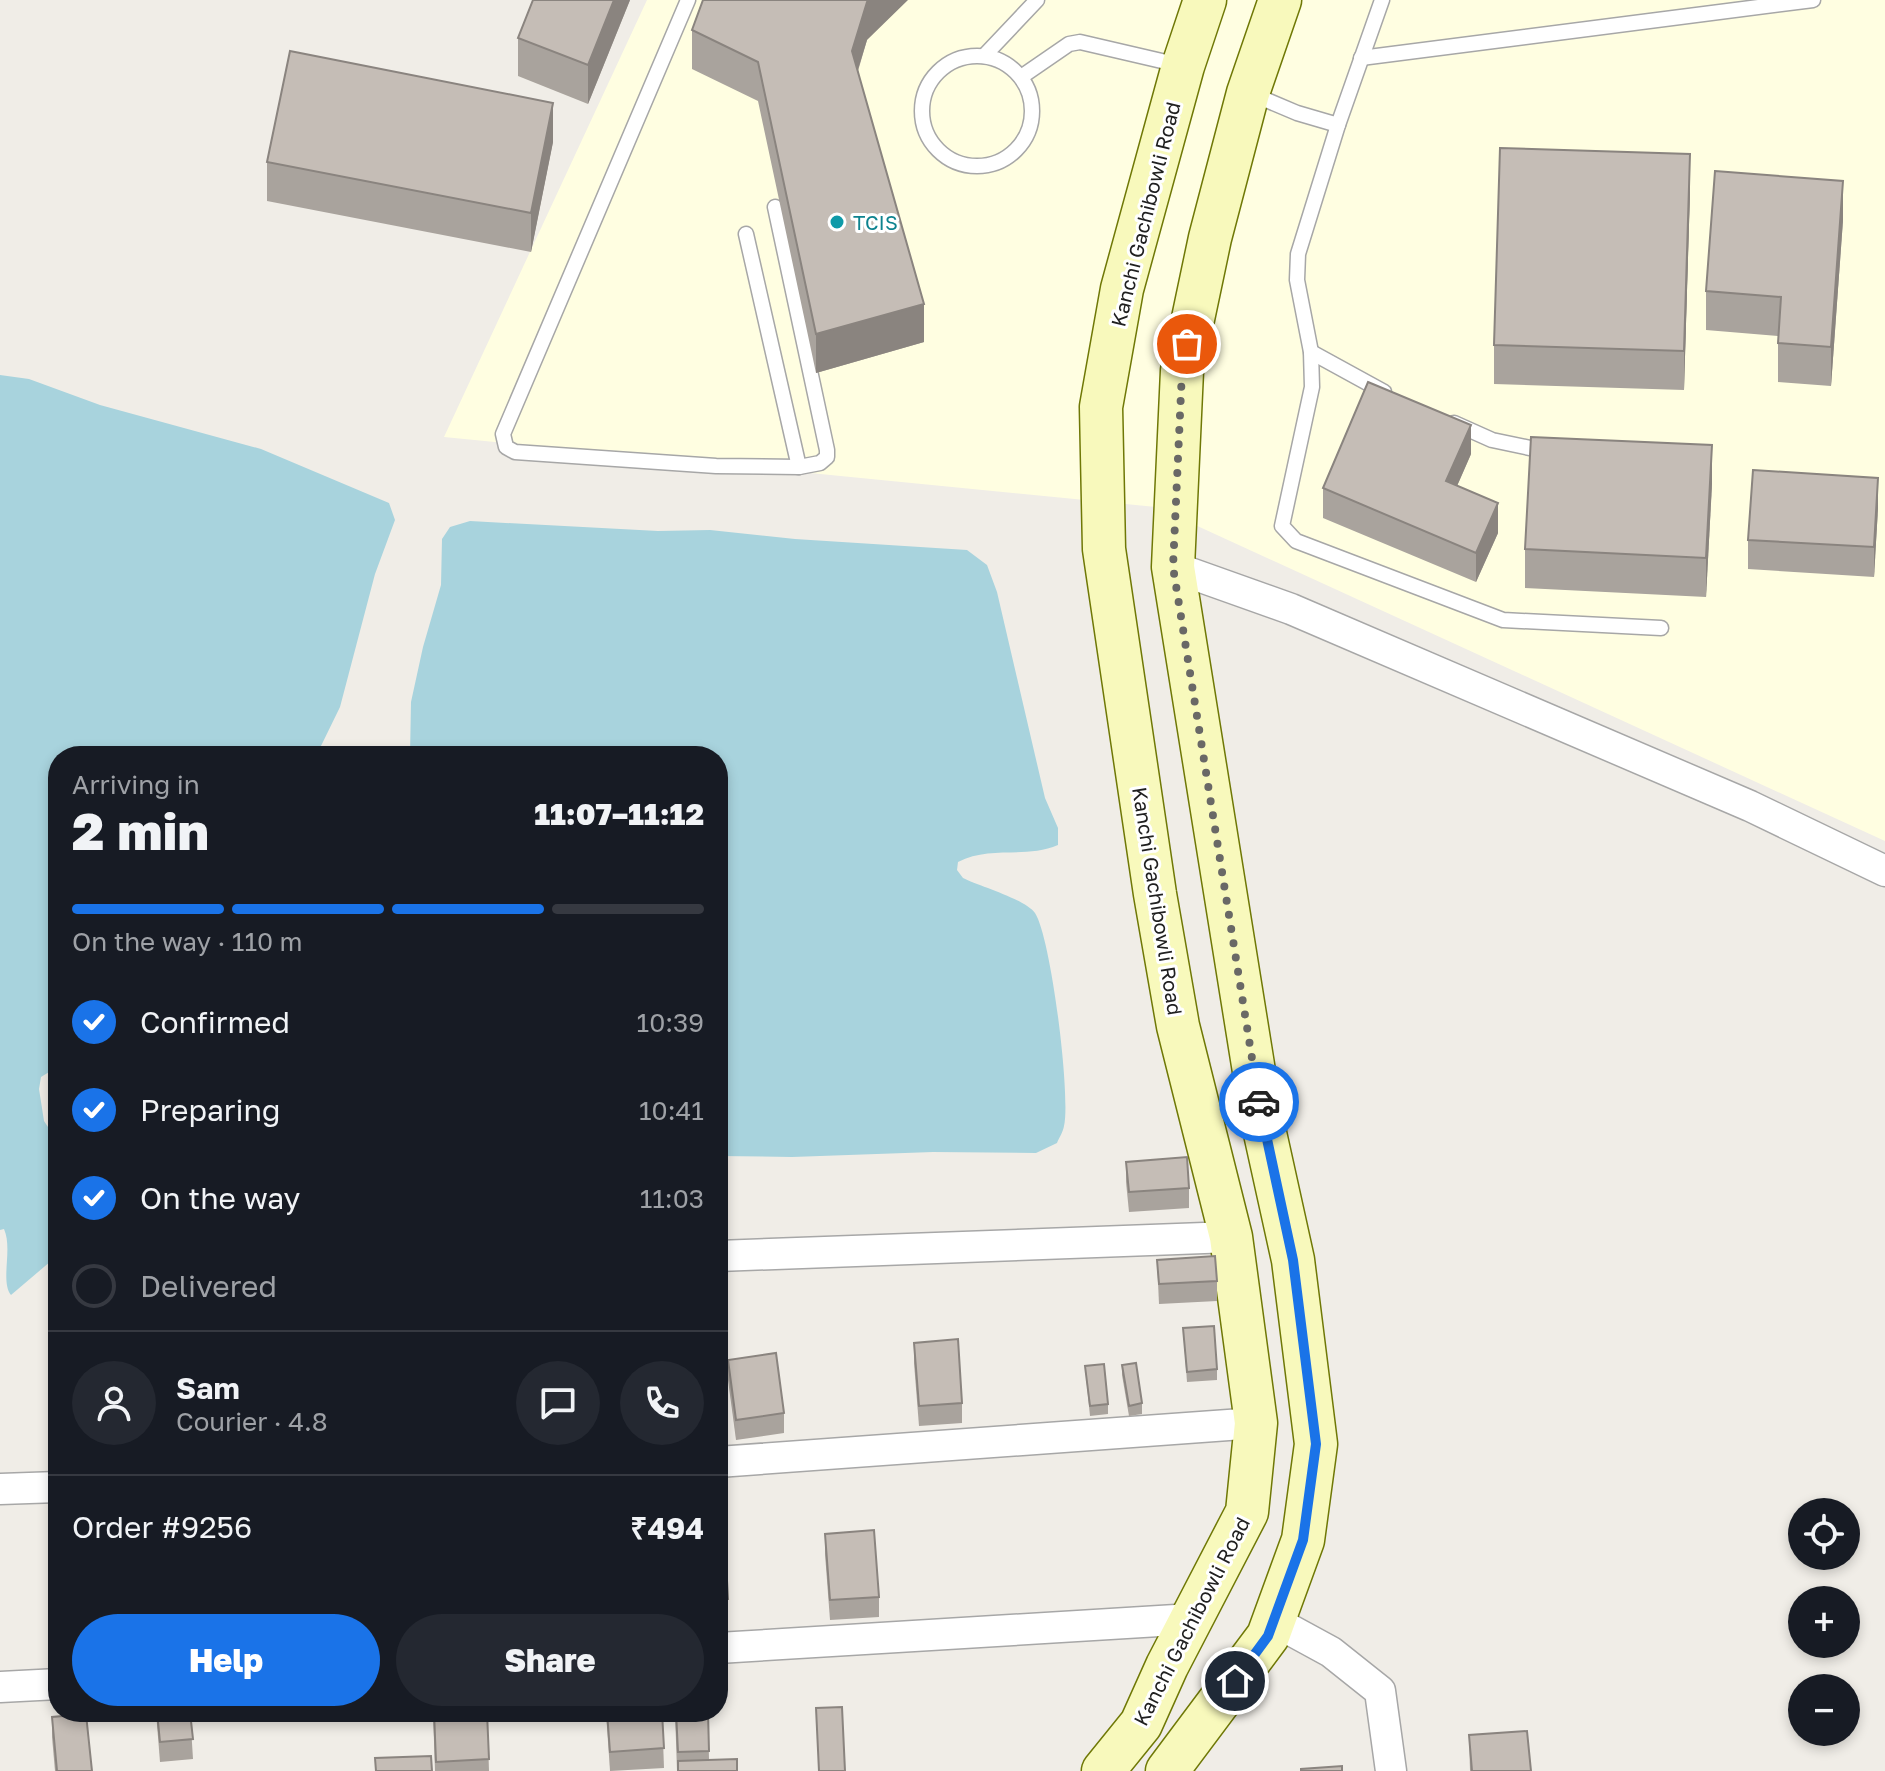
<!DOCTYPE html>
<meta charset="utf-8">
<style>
body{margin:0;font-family:"Golos Text",sans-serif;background:#242831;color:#f1f3f6;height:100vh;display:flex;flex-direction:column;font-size:30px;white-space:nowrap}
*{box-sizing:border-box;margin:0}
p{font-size:26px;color:#9ea1a6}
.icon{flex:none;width:44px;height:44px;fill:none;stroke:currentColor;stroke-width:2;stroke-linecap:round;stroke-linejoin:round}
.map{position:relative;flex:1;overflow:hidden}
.side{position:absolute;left:48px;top:746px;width:680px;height:976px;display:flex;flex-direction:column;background:#171b24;border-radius:32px;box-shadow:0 4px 12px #0003}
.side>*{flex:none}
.controls{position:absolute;left:1788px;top:1498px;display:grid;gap:16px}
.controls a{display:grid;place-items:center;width:72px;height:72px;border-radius:50%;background:#171b24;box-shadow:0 4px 12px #0003;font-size:40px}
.pin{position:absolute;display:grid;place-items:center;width:68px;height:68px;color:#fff;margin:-34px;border:4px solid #fff;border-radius:50%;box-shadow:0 2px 8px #0007}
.courier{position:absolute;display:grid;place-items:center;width:80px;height:80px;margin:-40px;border:6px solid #1a73e8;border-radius:50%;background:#fff;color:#222;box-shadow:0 2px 10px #0007}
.summary em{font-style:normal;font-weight:800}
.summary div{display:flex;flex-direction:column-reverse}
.summary{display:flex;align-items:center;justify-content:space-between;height:136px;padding:0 24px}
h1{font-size:52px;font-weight:800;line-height:60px}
.bar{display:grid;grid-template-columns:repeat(4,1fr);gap:12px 8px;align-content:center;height:96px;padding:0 24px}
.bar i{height:10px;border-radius:6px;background:#363941}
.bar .selected{background:#1a73e8}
.bar p{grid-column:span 4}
.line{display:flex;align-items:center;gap:20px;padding:0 24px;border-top:2px solid #363941}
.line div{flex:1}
.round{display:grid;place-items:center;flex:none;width:84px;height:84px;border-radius:42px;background:#242831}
ol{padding:0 24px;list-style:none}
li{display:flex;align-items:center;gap:24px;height:88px}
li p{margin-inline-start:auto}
li .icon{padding:8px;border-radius:50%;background:#1a73e8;color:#fff;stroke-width:4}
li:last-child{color:#9ea1a6}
li i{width:44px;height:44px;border:4px solid #363941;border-radius:50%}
.cta{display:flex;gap:16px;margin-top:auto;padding:16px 24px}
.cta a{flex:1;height:92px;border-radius:48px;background:#1a73e8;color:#fff;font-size:32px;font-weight:800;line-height:92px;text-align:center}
.cta a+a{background:#242831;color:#f1f3f6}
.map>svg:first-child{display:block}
</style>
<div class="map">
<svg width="1885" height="1771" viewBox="0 0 1885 1771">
<rect width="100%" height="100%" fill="#f0ede7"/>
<polygon fill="#fffee1" points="647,0 1885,0 1885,841 1156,507 444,437"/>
<g fill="#a8d3dd">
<path d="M0 375 29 379 100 405 261 449 389 503 395 520 375 574 340 707 320 748 312 756H58V1073L54 1069 41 1077 39 1089 44 1121 58 1142V1245L51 1261 11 1295C0 1281 13 1249 4 1229L0 1230Z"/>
<path d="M470 521 658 531 710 530 795 539 967 550 987 565 997 592 1045 798 1058 828V845C1026 859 990 845 958 862L957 870 963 878C979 886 1025 899 1035 913 1051 937 1071 1097 1064 1126 1063 1132 1059 1138 1057 1143L1036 1153 933 1152 792 1157 718 1156V756H410L411 702 423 647 441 585 442 539 450 527Z"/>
</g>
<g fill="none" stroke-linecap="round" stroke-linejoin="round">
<g stroke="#a7a7a7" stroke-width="17">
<g id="service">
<polyline points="688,0 503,434 506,447 515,452 716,466 799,467 820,463 827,457 827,450 775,207"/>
<circle cx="977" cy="111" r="55"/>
<polyline points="984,56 1037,0"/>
<polyline points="1361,58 1813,0"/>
<polyline points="1021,77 1069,44 1080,42 1179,65"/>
<polyline points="1252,94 1297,113 1338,125 1382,0"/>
<polyline points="1338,125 1298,254 1297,280 1311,352 1312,387 1282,526 1296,541 1503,620 1661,628"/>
<polyline points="746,234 799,467"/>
<polyline points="1311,352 1384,392"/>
<polyline points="1454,423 1492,440 1549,452"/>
</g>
</g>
<g stroke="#a7a7a7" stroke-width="33">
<g id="minor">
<polyline points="1173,567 1291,609 1750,806 1885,871"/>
<polyline points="718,1256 1231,1237"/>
<polyline points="718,1462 1256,1423"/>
<polyline points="0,1489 58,1487"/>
<polyline points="1274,1621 1331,1652 1380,1691 1391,1771"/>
<polyline points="718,1648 1192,1619"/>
<polyline points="0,1687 58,1684"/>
</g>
</g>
<g stroke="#6f7806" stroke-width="45">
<g id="secondary">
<polyline points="1103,1771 1141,1724 1167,1666 1247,1512 1256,1423 1231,1237 1178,1026 1155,894 1104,549 1101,407 1122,289 1183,66 1205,0"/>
<polyline points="1167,1771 1268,1636 1303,1540 1316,1444 1293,1260 1261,1115 1173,567 1182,371 1210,238 1248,93 1280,0"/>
</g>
</g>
<use href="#service" stroke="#fff" stroke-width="14"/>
<use href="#minor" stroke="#fff" stroke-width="30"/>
<use href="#secondary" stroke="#f8f9bc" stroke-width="42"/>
</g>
<g fill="#a9a39d">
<polygon points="630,0 588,104 518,76 518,38"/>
<polygon points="692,30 867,40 858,71 924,342 816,373 758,101 692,69"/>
<polygon points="553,142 531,252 267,201 267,162"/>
<polygon points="1690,192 1684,390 1494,384 1494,345"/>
<polygon points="1843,220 1831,386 1778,382 1778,336 1706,330 1706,291"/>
<polygon points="1471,454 1457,486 1498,533 1476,582 1323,518 1323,488"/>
<polygon points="1712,484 1706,597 1525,588 1525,549"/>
<polygon points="1878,508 1874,577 1748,569 1748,540"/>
<polygon points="1126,1162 1189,1188 1189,1208 1129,1212 1126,1182"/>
<polygon points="1157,1260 1217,1281 1217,1301 1159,1304"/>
<polygon points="1183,1328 1217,1369 1217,1380 1187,1382"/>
<polygon points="914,1343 962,1403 962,1423 919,1426 914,1363"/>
<polygon points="728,1360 784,1413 784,1433 736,1440 728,1380"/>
<polygon points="1122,1365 1142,1403 1142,1414 1129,1416 1122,1375"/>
<polygon points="1085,1366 1108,1404 1108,1414 1090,1416"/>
<polygon points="718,1372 726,1424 726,1444 718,1445"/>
<polygon points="825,1534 879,1597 879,1617 830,1620 825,1554"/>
<polygon points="718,1544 728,1599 728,1619 718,1620"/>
<polygon points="156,1712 190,1712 193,1759 160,1762"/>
<polygon points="433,1712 487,1712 489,1771 435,1771"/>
<polygon points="606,1712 662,1712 664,1768 610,1771"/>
<polygon points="675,1712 708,1712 709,1760 737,1771 677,1771"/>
<polygon points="52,1717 92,1771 55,1771 52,1737"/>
<polygon points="1469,1735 1531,1771 1470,1771"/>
</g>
<g fill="#8a847f">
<polygon points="614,0 630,0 588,104 588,65"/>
<polygon points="868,0 908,0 867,40 852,89 852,51 867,2"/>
<polygon points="553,103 553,142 531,252 531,213"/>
<polygon points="1690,154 1690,192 1684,390 1684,351"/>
<polygon points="1843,181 1843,220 1831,386 1831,347"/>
<polygon points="924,304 924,342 816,373 816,334"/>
<polygon points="1471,425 1471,454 1446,511 1446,481"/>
<polygon points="1712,445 1712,484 1706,597 1706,558"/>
<polygon points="1878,478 1878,508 1874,577 1874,547"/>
<polygon points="1498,503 1498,533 1476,582 1476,553"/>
</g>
<g fill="#c5bdb6" stroke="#8a847f" stroke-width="2">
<polygon points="533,0 614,0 588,65 518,38"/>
<polygon points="703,0 868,0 867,2 852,51 924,304 816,334 758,62 692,30"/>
<polygon points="290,51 553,103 531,213 267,162"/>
<polygon points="1500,148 1690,154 1684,351 1494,345"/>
<polygon points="1715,171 1843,181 1831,347 1778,343 1781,297 1706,291"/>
<polygon points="1368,382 1471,425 1446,481 1498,503 1476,553 1323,488"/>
<polygon points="1531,437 1712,445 1706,558 1525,549"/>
<polygon points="1753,470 1878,478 1874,547 1748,540"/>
<polygon points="1187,1157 1189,1188 1129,1192 1126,1162"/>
<polygon points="1215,1256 1217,1281 1159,1284 1157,1260"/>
<polygon points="1214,1326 1217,1369 1187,1372 1183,1328"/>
<polygon points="958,1339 962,1403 919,1406 914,1343"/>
<polygon points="776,1353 784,1413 736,1420 728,1360"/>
<polygon points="1136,1363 1142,1403 1129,1406 1122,1365"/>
<polygon points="1104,1364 1108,1404 1090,1406 1085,1366"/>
<polygon points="718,1372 726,1424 718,1425"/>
<polygon points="874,1530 879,1597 830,1600 825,1534"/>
<polygon points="718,1544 725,1544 728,1599 718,1599"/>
<polygon points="842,1707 845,1771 819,1771 816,1708"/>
<polygon points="157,1712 190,1712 193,1739 160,1742"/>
<polygon points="434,1712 487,1712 489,1759 436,1762"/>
<polygon points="607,1712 662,1712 664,1748 610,1752"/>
<polygon points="676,1712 708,1712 709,1751 678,1752"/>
<polygon points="86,1714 92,1771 57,1771 52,1717"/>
<polygon points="1527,1731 1531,1771 1472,1771 1469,1735"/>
<polygon points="431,1756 432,1771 376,1771 375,1758"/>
<polygon points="737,1759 737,1771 678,1771 678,1761"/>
<polygon points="1342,1766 1342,1771 1301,1771 1301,1769"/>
</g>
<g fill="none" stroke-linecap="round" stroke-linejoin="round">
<polyline stroke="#696866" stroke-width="8" stroke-dasharray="0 14.4" points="1187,344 1182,371 1173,567 1259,1102"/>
<polyline stroke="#1a73e8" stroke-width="10" points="1235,1681 1268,1636 1303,1540 1316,1444 1293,1260 1259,1102"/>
</g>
<circle fill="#0f9aa8" stroke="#fff" stroke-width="3" cx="837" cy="222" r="8"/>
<g text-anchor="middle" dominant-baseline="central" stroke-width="6" stroke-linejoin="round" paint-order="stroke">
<g font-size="20" fill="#202020" stroke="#fff">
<text transform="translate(1145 214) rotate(-76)">Kanchi Gachibowli Road</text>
<text transform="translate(1158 901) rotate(81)">Kanchi Gachibowli Road</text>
<text transform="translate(1191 1621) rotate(-63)">Kanchi Gachibowli Road</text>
</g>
<g font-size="20" fill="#0d838f" stroke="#fff" text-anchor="start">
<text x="853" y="222">TCIS</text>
</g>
</g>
</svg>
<div class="controls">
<a><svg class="icon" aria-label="locate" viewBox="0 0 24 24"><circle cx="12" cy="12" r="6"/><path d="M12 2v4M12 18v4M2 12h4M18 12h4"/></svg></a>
<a>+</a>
<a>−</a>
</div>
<div class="pin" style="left:1187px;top:344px;background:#ea580c"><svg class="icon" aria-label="bag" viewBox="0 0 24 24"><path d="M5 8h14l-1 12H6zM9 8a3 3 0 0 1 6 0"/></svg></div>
<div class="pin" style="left:1235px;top:1681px;background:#1f2937"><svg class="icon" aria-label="home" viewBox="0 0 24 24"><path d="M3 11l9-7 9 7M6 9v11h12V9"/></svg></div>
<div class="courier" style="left:1259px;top:1102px"><svg class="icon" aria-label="car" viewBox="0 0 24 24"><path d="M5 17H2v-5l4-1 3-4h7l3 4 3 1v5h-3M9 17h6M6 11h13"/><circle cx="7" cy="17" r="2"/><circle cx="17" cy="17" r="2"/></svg></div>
<section class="side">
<div class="summary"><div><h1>2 min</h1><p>Arriving in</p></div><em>11:07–11:12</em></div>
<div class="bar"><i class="selected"></i><i class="selected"></i><i class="selected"></i><i></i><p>On the way · 110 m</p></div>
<ol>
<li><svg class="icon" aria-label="check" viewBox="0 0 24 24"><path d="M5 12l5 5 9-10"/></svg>Confirmed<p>10:39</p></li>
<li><svg class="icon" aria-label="check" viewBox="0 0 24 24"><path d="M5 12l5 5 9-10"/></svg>Preparing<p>10:41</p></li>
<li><svg class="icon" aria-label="check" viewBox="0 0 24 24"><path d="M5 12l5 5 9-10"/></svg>On the way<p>11:03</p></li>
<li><i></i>Delivered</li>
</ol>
<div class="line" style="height:144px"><a class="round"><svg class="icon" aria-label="person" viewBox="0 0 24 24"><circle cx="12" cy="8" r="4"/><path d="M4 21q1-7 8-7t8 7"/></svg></a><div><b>Sam</b><p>Courier · 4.8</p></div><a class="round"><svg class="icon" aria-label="chat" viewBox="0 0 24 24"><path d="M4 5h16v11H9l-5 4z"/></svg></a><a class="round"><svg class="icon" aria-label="phone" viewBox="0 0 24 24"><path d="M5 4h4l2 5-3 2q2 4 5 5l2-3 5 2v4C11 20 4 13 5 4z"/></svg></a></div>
<div class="line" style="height:104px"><div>Order #9256</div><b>₹494</b></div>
<div class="cta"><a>Help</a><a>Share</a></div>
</section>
</div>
